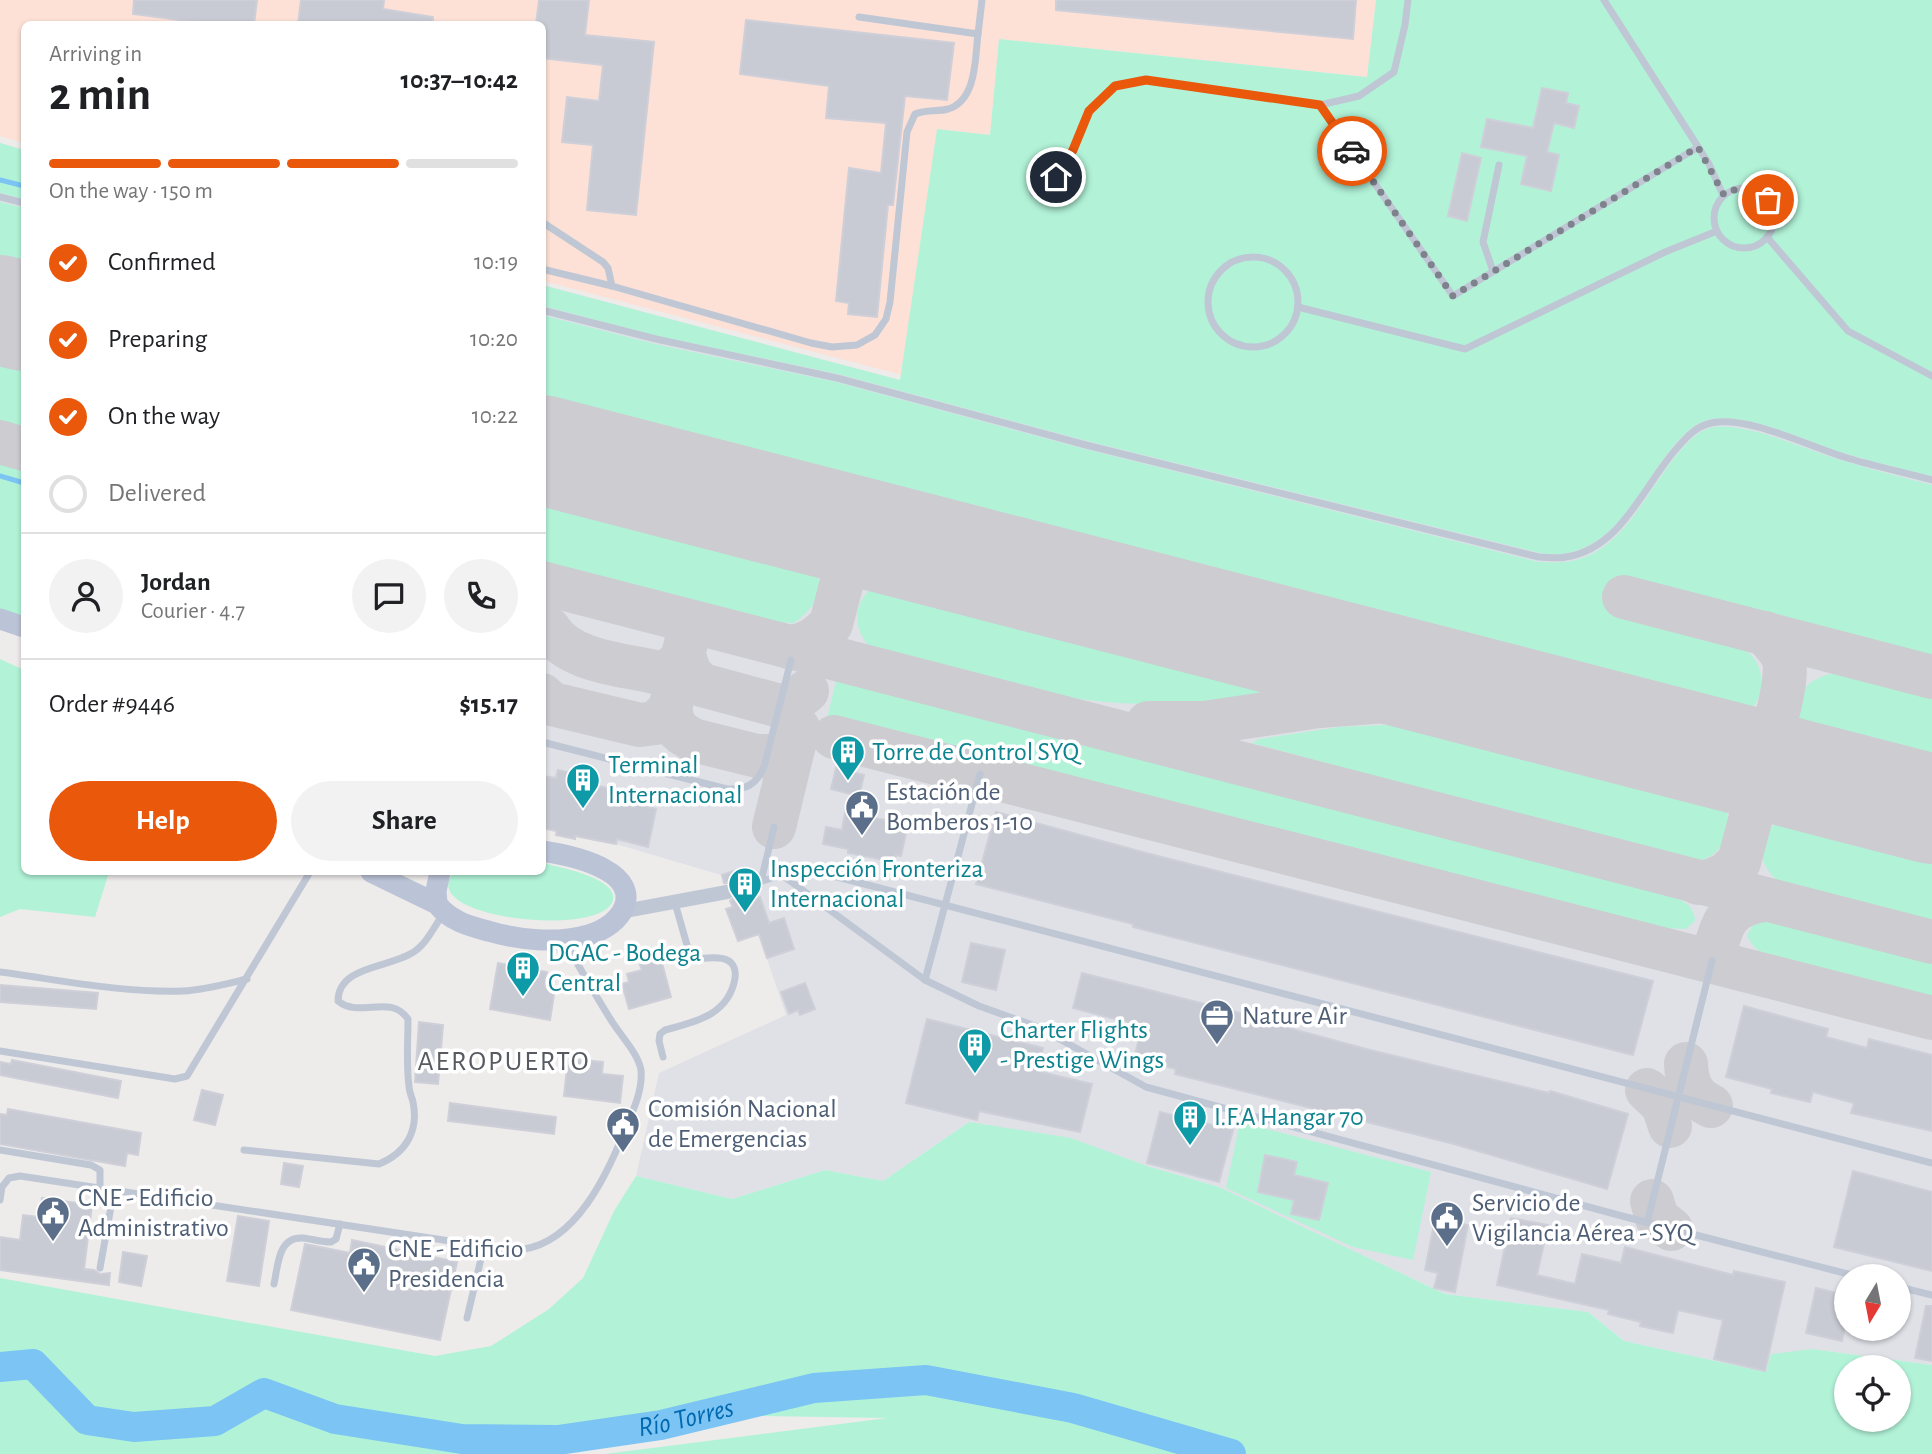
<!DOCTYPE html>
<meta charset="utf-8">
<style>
body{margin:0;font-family:"Alegreya Sans",sans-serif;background:#f2f2f2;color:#202124;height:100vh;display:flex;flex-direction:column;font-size:26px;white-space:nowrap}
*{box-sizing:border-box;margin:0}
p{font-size:23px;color:#757577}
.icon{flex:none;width:38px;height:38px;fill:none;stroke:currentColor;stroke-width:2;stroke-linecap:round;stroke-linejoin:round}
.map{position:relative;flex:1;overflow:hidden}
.details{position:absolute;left:21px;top:21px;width:525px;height:854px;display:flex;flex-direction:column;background:#fff;border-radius:10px;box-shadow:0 2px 5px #0004}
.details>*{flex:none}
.needle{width:46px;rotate:190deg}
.controls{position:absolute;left:1834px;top:1264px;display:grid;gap:14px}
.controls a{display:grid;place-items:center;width:77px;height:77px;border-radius:50%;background:#fff;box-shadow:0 2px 5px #0004;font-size:35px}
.pin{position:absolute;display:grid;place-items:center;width:60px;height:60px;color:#fff;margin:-30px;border:4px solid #fff;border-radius:50%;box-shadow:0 2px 7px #0007}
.courier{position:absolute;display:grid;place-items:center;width:70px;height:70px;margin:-35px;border:5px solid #ea580c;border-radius:50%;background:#fff;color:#222;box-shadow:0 2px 9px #0007}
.summary em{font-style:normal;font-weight:700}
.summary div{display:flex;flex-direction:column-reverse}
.summary{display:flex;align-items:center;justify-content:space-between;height:119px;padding:0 28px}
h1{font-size:46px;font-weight:700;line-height:52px}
.bar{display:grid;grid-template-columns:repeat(4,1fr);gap:10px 7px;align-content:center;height:84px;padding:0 28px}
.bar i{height:9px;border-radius:5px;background:#e0e0e0}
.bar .active{background:#ea580c}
.bar p{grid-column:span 4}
.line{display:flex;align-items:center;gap:18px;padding:0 28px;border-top:2px solid #e0e0e0}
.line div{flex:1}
.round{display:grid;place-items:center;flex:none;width:74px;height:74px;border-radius:37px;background:#f2f2f2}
ol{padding:0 28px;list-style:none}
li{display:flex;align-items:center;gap:21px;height:77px}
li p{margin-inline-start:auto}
li .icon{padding:7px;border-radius:50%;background:#ea580c;color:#fff;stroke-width:4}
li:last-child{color:#757577}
li i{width:38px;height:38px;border:4px solid #e0e0e0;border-radius:50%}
.cta{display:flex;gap:14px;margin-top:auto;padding:14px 28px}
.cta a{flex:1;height:80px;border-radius:42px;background:#ea580c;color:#fff;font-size:28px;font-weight:700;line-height:80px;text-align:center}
.cta a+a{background:#f2f2f2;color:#202124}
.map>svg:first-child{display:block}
</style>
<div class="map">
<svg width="1932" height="1454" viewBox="0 0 1932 1454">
<rect width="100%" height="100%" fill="#eeebeb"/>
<polygon fill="#fde1d6" points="0,0 1376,0 1367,77 999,39 990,135 937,129 902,375 543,281 542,24 24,24 24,143 0,136"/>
<g fill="#dfe1e7" fill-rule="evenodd">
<polygon points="0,143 24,150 24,607 0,600"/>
<path d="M543 285 901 381 1627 352 1932 430V1365L1812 1349 1766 1372 1624 1341 1588 1312 1445 1294 1219 1187 1147 1166 969 1122 883 1181 825 1170 732 1199 636 1176 659 1073 786 1015 759 935 738 941 726 909 732 906 721 875 616 844 576 836 575 839 543 828ZM1846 1276H1899V1328H1846Z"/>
</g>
<g fill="#b2f3d8" fill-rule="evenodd">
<path d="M1376 0H1932V476C1903 469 1873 462 1844 453 1805 441 1752 413 1711 419 1696 422 1686 432 1676 443 1643 480 1621 543 1567 553 1558 555 1548 554 1540 553L1087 441 838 374 657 336 543 306 542 285 900 380 937 129 990 135 999 39 1367 77Z"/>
<polygon points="0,143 24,150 24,199 0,193"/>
<polygon points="0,202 24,208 24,279 0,273"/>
<path d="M542 315 655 344 836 382 1085 449 1539 562C1547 562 1557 563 1565 562 1623 556 1647 488 1681 450 1689 441 1698 431 1710 428 1743 419 1810 452 1844 461 1873 470 1903 477 1932 485V661L1624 581 1616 616 1734 646C1739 648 1745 650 1749 653 1768 669 1764 703 1744 716 1738 720 1729 720 1722 722L543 414Z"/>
<polygon points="0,347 24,353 24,434 0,428"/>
<polygon points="0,456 24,462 24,619 0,611"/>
<path d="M543 487 798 554C830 578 825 600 794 623L775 622 543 563Z"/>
<path d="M879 583 908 584 1300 686C1279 695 1254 696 1231 699 1201 702 1171 705 1141 704 1049 702 961 673 873 650 850 629 852 599 879 583Z"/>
<polygon points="0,659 24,670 24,872 109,872 95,917 20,909 0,917"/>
<path d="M1838 673 1932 698V776L1809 743C1806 738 1801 733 1799 729 1786 699 1809 675 1838 673Z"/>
<path d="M837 677 1665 894C1679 899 1695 903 1695 921L1686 929 1663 928 1661 935 826 722Z"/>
<path d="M1383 725 1465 730 1514 739 1715 792C1739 818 1730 856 1693 862L1252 743 1259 739 1339 727Z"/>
<path d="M1788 814 1814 817 1932 848V923L1779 882C1751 859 1759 830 1788 814Z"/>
<path d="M543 863C559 867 610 877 613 895 621 940 411 921 454 872H542Z"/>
<path d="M1765 921 1932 964V1004L1776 964 1777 957C1762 954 1754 950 1747 936L1752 926Z"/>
<path d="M969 1122 1071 1138 1147 1166 1219 1187 1445 1294 1588 1312 1624 1341 1766 1372 1771 1354 1812 1349 1932 1365V1454H605L887 1418 757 1416 545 1454H0V1278L435 1356 491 1346 549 1309 583 1278 614 1211 636 1176 732 1199 825 1170 883 1181ZM1846 1367H1899V1419H1846Z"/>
<polygon points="1240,1122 1431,1172 1413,1260 1353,1247 1226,1188"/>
</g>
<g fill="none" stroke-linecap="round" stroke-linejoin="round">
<g stroke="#7bc4f4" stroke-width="5">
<polyline points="0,180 24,186"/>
<polyline points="0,476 24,483"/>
</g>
<path stroke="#7bc4f4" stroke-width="30" id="s1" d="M0 1367 33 1364 87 1420 134 1427 215 1421 264 1393 335 1419 462 1439 558 1440 661 1425 814 1388 926 1380 1073 1408 1231 1454"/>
<g stroke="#cdccd1" stroke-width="44">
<polyline points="0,442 24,449"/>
<polyline points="822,523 840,540 847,562"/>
<polyline points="542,583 1932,942"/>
<polyline points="1624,597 1932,677"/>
<path d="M542 633 549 629C568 661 620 664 654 672 668 674 676 666 684 656L690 674 702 685 780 706 791 704 807 691"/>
<polyline points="686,643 670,709 674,726 683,734 693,740 757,756 780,756 795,742"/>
<path d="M790 647C808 645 819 637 831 624L847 562 862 549 886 539"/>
<polyline points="542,695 552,704 640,725 656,723 670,709"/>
<path d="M1319 706C1340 687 1340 676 1325 653"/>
<polyline points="1148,723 1204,723 1319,706 1400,700 1484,704 1547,710"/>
<path d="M1773 729C1775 749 1779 763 1796 774"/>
<polyline points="834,737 1932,1018"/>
<path d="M1729 757C1740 757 1755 754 1764 744 1776 733 1788 676 1784 660 1781 650 1771 641 1765 633"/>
<polyline points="774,827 798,728"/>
<polyline points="1698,883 1713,880 1726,874 1739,862 1755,802 1754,789 1748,776 1729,757"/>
<path d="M1712 961C1722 925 1724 905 1766 900"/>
<path d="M1686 1064C1687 1084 1692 1097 1711 1106"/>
<polyline points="1647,1090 1663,1105 1670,1126"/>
<polyline points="1652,1201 1657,1218 1671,1229"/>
</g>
<g stroke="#cdccd1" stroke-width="110">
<polyline points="0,310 24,316"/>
<polyline points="542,450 1932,809"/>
</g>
</g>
<g fill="#c9cbd4" stroke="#cecfd8" stroke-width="2">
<polygon points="134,0 257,0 254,24 194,24 195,22 133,14"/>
<polygon points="301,0 384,0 383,9 433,17 433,24 298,24"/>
<polygon points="539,0 589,0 585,35 654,42 636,215 587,210 593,145 562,142 567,97 599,101 603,65 542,58 542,24 536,24"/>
<polygon points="1056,0 1356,0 1353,39 1056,10"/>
<polygon points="746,20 954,43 947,100 905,96 893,205 888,205 877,317 848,314 849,303 836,301 849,168 881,173 886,123 826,118 829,86 740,74"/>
<polygon points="1542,88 1568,93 1566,103 1579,106 1574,128 1554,123 1547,152 1559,155 1551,191 1521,184 1527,156 1481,147 1487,119 1533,128"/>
<polygon points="1462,153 1481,158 1467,221 1448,216"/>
<polygon points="836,768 864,775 859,796 831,789"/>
<polygon points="558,770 594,778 593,785 628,792 626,801 656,809 648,847 617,839 616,844 575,836 575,839 556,835 557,831 542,828 542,776 556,778"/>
<polygon points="996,812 1150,854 1653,981 1633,1055 1133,927 1133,924 976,884"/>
<polygon points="845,813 908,824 901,856 896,855 894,862 848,853 848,849 823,844 826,827 842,830"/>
<polygon points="740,869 744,881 743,887 752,891 754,899 760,897 769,923 784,918 794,949 767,958 759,934 738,941 726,909 733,907 730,901 736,896 736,890 731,883 724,883 722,875"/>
<polygon points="971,943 1005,950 996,990 962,982"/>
<polygon points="661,959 671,997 629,1009 622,984 629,982 627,974 642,970 640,965"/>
<polygon points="498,963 547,972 545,986 555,988 550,1020 490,1009"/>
<polygon points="1082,973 1260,1018 1296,1030 1370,1050 1549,1093 1550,1091 1628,1114 1607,1189 1454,1144 1175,1074 1176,1069 1134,1059 1142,1026 1073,1008"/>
<polygon points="805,983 815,1009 800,1015 798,1010 789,1014 781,992"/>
<polygon points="0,985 98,993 96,1009 0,1002"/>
<polygon points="1744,1006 1828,1029 1826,1037 1867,1048 1869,1039 1932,1055 1932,1131 1851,1113 1854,1103 1813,1092 1810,1102 1771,1093 1772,1089 1726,1077"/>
<polygon points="927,1019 1043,1048 1037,1071 1092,1084 1080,1132 979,1111 977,1120 906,1103"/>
<polygon points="419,1022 443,1025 438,1084 415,1082"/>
<polygon points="568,1059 603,1062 602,1074 623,1076 620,1103 564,1096"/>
<polygon points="12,1060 121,1081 118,1098 0,1075 0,1062 11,1064"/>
<polygon points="202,1090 223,1095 215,1125 194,1120"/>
<polygon points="450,1103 556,1117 554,1134 448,1121"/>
<polygon points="8,1109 141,1133 138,1155 127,1153 125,1166 0,1144 0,1114 7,1115"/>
<polygon points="1160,1112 1233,1130 1219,1182 1147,1163"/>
<polygon points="1265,1155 1297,1162 1294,1175 1328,1183 1319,1220 1291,1214 1294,1200 1258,1192"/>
<polygon points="284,1163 303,1166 299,1187 281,1184"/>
<polygon points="1853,1171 1932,1192 1932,1271 1834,1247"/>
<polygon points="42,1198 92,1205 84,1269 94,1270 100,1274 110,1273 109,1285 0,1270 0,1237 20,1240 23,1215 39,1217"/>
<polygon points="1436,1214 1459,1219 1458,1223 1468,1225 1455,1292 1434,1288 1438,1273 1425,1270"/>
<polygon points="238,1216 269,1221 259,1286 227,1281"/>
<polygon points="1511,1218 1548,1225 1537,1275 1575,1284 1582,1254 1621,1263 1625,1247 1733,1275 1734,1271 1785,1282 1765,1371 1714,1359 1723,1320 1678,1310 1673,1333 1640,1326 1641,1322 1608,1314 1609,1310 1497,1285"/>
<polygon points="352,1240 457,1262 440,1340 291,1310 305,1244 350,1253"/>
<polygon points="123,1252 147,1256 141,1286 119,1282"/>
<polygon points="1816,1288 1846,1295 1846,1323 1842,1341 1806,1333"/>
<polygon points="1926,1306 1932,1306 1932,1361 1915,1358"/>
</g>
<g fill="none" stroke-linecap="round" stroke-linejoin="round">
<g stroke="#bfc7d5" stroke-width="7">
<polyline points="1604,0 1709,164 1723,195"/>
<polyline points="859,17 978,34 982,0"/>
<polyline points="1320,105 1359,96 1394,72 1405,25 1408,0"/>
<circle cx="1744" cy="218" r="30"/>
<polyline points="1033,193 1056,177 1073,150 1089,111 1115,86 1146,80 1320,105 1453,296 1698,147"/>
<polyline points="0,197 24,203"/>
<polyline points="542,222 603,262 608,268 612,286"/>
<polyline points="1767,237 1848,331 1932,376"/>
<circle cx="1253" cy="302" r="45"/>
<path d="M542 269 612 286 811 343 832 347 857 345 875 335 886 319 890 302 907 132 915 114C926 109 937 112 948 109 977 100 975 58 978 34"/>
<polyline points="1493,271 1483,242 1499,165"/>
<polyline points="1298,307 1465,349 1665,252 1717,231"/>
<path d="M542 310 656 339 837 378 1086 445 1539 557C1548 557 1558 559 1566 557 1622 548 1643 486 1677 448 1686 438 1696 426 1711 423 1747 415 1808 446 1844 457 1873 466 1903 472 1932 480"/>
<path d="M542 742 727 789C746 790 756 785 764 767L791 660"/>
<polyline points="782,875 925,980 979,1006 1038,1027 1146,1087 1622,1216 1856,1276"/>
<polyline points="761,881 774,827"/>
<polyline points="749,885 782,875 822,873 1932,1163"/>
<path d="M0 972C60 980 122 993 183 991 204 990 226 984 247 979"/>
<polyline points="925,980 980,774"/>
<polyline points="0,1051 175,1079 187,1076 310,872"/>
<path d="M663 1057 659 1041 660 1034 665 1030C695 1022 729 1015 735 978 736 971 734 963 727 960 717 955 704 960 694 958L689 952 675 903"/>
<polyline points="0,1150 91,1165 100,1170 100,1187"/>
<path d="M244 1150 379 1164C406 1153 419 1131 413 1102 412 1097 409 1092 409 1086 406 1065 408 1041 408 1019 390 993 360 1019 338 1001 338 966 388 968 412 953 426 945 434 927 443 914"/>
<path d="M0 1200 2 1187 9 1178 20 1176 503 1249C510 1249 518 1250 524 1249 576 1241 607 1175 624 1132 632 1113 643 1091 641 1070 638 1053 620 1035 611 1020 595 995 580 968 565 942"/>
<polyline points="1647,1223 1712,961"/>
<polyline points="100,1268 114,1190"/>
<path d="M274 1284C278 1266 278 1236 303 1238 312 1239 321 1242 331 1242L336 1239 340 1224"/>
<polyline points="1899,1287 1932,1295"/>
<polyline points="467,1318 484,1246"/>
</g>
<polyline stroke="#bfc7d5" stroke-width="14" points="625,911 727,892"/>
<g stroke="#bbc3d7" stroke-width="21">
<polyline points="0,619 24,627"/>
<path d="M371 872 437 904C450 921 469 926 488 931 519 940 556 944 588 935 624 925 644 890 604 869 586 859 562 854 542 851"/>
<polyline points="437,904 436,891 440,872"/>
</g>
</g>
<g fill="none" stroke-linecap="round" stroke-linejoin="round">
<path stroke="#7e828d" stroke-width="7" stroke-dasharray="0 12.6" d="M1352 151 1453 296 1698 147 1724 195C1740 185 1754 186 1768 200"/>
<polyline stroke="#ea580c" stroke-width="9" points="1056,177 1073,150 1089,111 1115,86 1146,80 1320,105 1352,151"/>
</g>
<defs>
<g id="building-pin" transform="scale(1.75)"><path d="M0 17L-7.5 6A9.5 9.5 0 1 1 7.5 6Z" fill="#0f9aa8" stroke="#fff"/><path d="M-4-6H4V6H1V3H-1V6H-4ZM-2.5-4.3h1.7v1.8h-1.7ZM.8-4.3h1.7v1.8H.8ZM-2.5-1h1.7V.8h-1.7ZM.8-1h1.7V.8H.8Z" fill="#fff"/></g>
<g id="civic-pin" transform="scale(1.75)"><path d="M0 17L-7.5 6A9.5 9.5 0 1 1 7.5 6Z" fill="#5c6f8a" stroke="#fff"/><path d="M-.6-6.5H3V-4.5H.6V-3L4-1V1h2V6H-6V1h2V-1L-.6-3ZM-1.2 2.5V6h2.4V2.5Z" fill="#fff"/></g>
<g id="office-pin" transform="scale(1.75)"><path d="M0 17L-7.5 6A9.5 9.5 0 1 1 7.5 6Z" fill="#5c6f8a" stroke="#fff"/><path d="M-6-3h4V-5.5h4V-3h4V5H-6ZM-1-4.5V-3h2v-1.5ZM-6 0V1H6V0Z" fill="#fff"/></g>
</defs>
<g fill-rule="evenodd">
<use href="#building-pin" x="848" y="752"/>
<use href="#building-pin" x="583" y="780"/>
<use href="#civic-pin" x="862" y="807"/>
<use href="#building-pin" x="745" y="884"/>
<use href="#building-pin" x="523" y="968"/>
<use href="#office-pin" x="1217" y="1016"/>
<use href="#building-pin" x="975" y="1045"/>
<use href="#building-pin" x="1190" y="1117"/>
<use href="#civic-pin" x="623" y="1124"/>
<use href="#civic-pin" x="53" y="1213"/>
<use href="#civic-pin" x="1447" y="1218"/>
<use href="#civic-pin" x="364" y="1264"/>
</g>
<g text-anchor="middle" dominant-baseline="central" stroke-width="7" stroke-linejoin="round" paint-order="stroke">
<g font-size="26" fill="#0d838f" stroke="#fff" text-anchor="start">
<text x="872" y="752">Torre de Control SYQ</text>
<text x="608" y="765">Terminal<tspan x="608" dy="30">Internacional</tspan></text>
<text x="770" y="869">Inspección Fronteriza<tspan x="770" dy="30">Internacional</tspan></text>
<text x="548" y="953">DGAC - Bodega<tspan x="548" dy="30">Central</tspan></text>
<text x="1000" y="1030">Charter Flights<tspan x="1000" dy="30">- Prestige Wings</tspan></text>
<text x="1214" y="1117">I.F.A Hangar 70</text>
</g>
<g font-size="26" fill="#4e5e75" stroke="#fff" text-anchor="start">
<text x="886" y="792">Estación de<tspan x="886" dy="30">Bomberos 1-10</tspan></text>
<text x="1242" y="1016">Nature Air</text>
<text x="648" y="1109">Comisión Nacional<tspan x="648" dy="30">de Emergencias</tspan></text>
<text x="78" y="1198">CNE - Edificio<tspan x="78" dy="30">Administrativo</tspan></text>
<text x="1472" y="1203">Servicio de<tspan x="1472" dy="30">Vigilancia Aérea - SYQ</tspan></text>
<text x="388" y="1249">CNE - Edificio<tspan x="388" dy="30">Presidencia</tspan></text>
</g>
<g font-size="28" letter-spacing="2" fill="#575a61" stroke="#fff">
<text x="504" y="1062">AEROPUERTO</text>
</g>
<g font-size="28" font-style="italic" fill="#0069af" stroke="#fff">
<text stroke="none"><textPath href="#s1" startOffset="726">Río Torres</textPath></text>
</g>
</g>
</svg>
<div class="controls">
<a><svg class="needle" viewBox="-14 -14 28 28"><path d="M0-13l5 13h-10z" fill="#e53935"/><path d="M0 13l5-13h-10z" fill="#757577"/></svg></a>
<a><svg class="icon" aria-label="locate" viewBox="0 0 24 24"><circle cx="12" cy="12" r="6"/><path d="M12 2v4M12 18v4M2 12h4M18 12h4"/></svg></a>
</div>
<div class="pin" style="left:1768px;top:200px;background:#ea580c"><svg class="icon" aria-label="bag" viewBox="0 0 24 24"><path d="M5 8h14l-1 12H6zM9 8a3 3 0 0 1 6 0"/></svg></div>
<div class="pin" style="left:1056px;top:177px;background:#1f2937"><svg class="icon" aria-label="home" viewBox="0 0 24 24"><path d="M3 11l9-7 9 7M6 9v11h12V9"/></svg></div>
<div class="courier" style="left:1352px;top:151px"><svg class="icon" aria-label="car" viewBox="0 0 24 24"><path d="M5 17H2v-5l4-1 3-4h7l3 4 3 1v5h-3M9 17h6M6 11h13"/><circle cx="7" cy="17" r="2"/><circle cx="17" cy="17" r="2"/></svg></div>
<section class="details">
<div class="summary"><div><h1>2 min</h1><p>Arriving in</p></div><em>10:37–10:42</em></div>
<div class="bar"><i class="active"></i><i class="active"></i><i class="active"></i><i></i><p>On the way · 150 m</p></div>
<ol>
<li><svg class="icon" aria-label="check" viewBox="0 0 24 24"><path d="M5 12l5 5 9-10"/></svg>Confirmed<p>10:19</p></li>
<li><svg class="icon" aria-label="check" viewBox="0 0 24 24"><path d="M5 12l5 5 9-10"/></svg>Preparing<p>10:20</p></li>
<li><svg class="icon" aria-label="check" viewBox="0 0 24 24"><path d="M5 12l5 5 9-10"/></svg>On the way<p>10:22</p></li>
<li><i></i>Delivered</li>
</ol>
<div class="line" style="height:126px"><a class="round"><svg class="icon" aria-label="person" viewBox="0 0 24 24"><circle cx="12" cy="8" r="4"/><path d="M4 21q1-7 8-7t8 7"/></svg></a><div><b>Jordan</b><p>Courier · 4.7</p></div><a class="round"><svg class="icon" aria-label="chat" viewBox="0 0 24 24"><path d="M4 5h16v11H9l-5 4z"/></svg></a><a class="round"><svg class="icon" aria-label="phone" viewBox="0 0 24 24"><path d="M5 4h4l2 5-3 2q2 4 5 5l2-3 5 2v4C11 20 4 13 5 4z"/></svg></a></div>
<div class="line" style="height:91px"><div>Order #9446</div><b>$15.17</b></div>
<div class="cta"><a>Help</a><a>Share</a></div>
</section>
</div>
